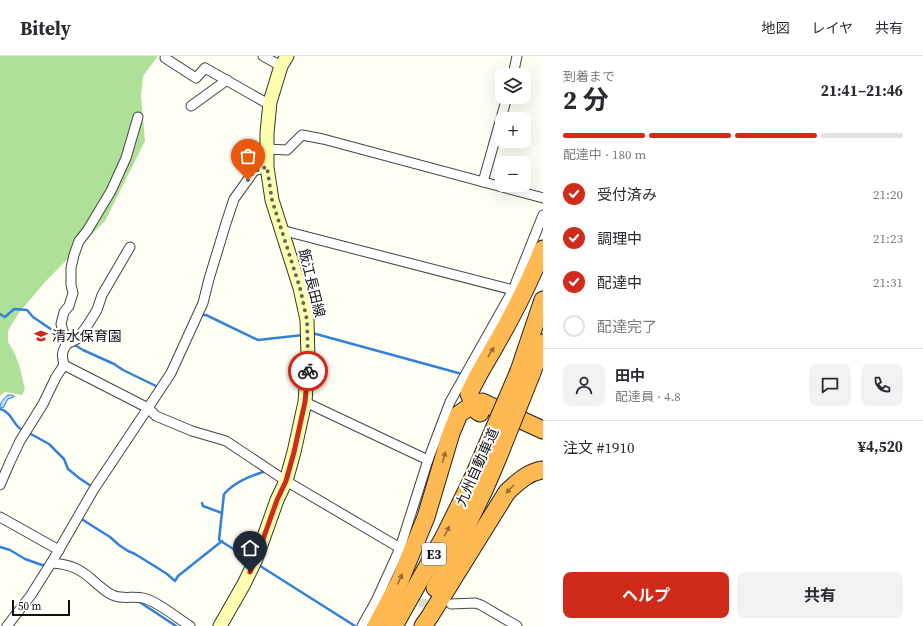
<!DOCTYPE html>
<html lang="ja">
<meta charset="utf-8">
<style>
body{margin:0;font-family:"Source Serif 4","Noto Sans JP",serif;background:#f2f2f3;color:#2b2b33;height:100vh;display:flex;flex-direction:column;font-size:15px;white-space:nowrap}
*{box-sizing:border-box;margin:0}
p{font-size:13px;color:#7c7c81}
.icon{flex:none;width:22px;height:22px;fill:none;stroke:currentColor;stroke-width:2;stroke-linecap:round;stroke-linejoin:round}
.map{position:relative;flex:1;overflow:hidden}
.side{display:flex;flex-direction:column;background:#fff;width:380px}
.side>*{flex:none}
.tools{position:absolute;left:495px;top:12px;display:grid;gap:8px}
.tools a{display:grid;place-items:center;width:36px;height:36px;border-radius:8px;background:#fff;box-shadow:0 4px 16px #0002;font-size:20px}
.scale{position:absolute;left:12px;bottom:10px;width:58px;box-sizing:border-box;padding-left:4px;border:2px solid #111;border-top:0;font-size:11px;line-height:14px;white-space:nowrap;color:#111;-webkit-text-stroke:3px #fff;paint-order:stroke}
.pin{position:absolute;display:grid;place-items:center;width:34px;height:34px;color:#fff;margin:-41px -17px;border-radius:50% 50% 50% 0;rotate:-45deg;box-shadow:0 0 4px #0007}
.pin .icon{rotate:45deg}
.courier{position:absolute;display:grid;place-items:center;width:40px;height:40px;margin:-20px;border:3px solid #d02a1a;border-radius:50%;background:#fff;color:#222;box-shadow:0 1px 5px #0007}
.headline em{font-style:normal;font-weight:700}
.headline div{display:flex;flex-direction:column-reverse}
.headline{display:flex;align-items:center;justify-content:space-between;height:68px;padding:0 20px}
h1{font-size:26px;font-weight:700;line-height:30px}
.bar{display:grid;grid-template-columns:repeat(4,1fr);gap:6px 4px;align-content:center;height:48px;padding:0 20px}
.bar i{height:5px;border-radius:3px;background:#e1e1e2}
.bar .selected{background:#d02a1a}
.bar p{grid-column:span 4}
.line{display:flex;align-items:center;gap:10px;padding:0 20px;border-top:1px solid #e1e1e2}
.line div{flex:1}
.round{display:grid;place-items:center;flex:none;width:42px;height:42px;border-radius:8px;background:#f2f2f3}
ol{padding:0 20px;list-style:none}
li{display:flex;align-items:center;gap:12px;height:44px}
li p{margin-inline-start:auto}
li .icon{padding:4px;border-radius:50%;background:#d02a1a;color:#fff;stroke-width:4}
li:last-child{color:#7c7c81}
li i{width:22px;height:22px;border:2px solid #e1e1e2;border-radius:50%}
.cta{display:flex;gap:8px;margin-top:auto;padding:8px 20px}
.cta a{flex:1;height:46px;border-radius:8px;background:#d02a1a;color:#fff;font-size:16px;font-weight:700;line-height:46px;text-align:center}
.cta a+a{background:#f2f2f3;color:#2b2b33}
header{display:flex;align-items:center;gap:24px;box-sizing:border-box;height:56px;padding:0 20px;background:#fff;border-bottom:1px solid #e1e1e2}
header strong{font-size:19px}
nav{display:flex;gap:22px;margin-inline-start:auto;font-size:14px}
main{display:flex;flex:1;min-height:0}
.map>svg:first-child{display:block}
</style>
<header>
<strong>Bitely</strong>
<nav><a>地図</a><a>レイヤ</a><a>共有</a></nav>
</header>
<main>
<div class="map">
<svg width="543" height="570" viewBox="0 0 543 570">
<rect width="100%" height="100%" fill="#fffef5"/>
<polygon fill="#aee197" points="0,0 158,0 143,20 141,40 145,85 105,165 45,226 18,258 8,275 8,286 13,294 19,308 25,333 22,339 5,336 0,340"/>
<path fill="#b4d7fc" stroke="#3481da" d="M8 339H12L14 340V341L8 343 3 352 0 351C0 346 4 342 8 339Z"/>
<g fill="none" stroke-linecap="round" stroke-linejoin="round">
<g stroke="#3481da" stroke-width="2.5">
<polyline points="0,258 5,261 14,253 27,254 33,261 61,280"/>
<polyline points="200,259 206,259 258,284 303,279"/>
<polyline points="312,278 316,278 462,318 463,317"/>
<polyline points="73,288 83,294 114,308 123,314 158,331"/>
<path d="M0 353C13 357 12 368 22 374"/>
<polyline points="29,377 49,388 64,403 68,413 79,422 91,430 92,429"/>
<polyline points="202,447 203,450 222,457"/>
<polyline points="83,464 110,481 119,489 128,495 135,498 156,511 167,518 175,525 178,520 222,485"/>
<polyline points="0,491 10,494 25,503 42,509 47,509"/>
<path d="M251 504 219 484 224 438C235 426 248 421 263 416"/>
<polyline points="257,508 355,570"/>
<polyline points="138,545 176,570"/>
</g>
<polyline stroke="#dbdad3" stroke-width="9" stroke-dasharray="9 4.5" stroke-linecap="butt" points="405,546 440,548"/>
<g stroke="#444" stroke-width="11">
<g id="minor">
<polyline points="263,0 281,10"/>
<polyline points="165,2 196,22 205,12 270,49"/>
<polyline points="513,19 517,0"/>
<polyline points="191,50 227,24"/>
<polyline points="267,93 287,94 302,79 323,83 543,142"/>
<polyline points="483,126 507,41"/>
<polyline points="281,174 513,234"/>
<polyline points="67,288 77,283 87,270 97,254 102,239 130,191"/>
<polyline points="64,309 148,352 156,360 192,375 226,385 286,425 400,492"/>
<polyline points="305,346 428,404"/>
<path d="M0 429 10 406 20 385 43 348 56 321 64 309C62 300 61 296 67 288L61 268 64 256 69 250 73 237 71 229V212L74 199 79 185 87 175 111 135 126 102 138 61"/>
<polyline points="0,461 59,494"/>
<path d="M51 507C72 508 82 514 97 528 102 532 108 538 115 540 124 543 134 540 143 542 157 545 177 562 190 570"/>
<polyline points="451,548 475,547 481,549 517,570"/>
<polyline points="7,570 31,539 53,504 94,433 148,352 171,317 203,247 209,223 226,167 234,143 254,115 267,111"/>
<polyline points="362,570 376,545 400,492 428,404 450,346 513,234 543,159"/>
</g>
</g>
<g stroke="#333" stroke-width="15">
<polyline id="secondary" points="220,570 244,528 256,503 277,444 286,425 294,396 305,346 308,303 307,264 300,232 272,144 267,111 267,77 270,46 281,10 287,0"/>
</g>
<g stroke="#222" stroke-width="19">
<g id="motorway">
<polyline points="519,315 543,244"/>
<polyline points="531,319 543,287"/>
<path d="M480 357 477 355 469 338C476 321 486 306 495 290 513 259 529 227 543 193"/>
<polyline points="435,532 457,490 485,432"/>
<polyline points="376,570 399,527 426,461 451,377 459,358 472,349 482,346 543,374"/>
<polyline points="394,570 444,481 472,424"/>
<path d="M423 570 430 560 507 436C518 426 528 416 543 414"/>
</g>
</g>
<use href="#minor" stroke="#fff" stroke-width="9"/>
<use href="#secondary" stroke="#fdffb0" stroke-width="13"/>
<use href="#motorway" stroke="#ffb953" stroke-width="17"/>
<g stroke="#222" stroke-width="19" stroke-linecap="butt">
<g id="motorway-bridge">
<polyline points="472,424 519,315"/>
<polyline points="485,432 497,404 531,319"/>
</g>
</g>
<use href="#motorway-bridge" stroke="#ffb953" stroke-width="17"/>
</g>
<defs><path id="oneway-solid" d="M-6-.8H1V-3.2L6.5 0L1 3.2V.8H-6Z"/></defs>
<g fill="#946d35">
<use href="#oneway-solid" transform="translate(491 296) rotate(-58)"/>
<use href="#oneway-solid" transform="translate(444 401) rotate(-74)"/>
<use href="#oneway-solid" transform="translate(510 433) rotate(134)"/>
<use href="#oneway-solid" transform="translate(447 475) rotate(-63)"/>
<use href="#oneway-solid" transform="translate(400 523) rotate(-66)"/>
</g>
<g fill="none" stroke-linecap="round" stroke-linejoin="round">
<polyline stroke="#646461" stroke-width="4" stroke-dasharray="0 7.2" points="248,124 254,115 267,111 272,144 300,232 307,264 308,303 308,315"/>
<polyline stroke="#d02a1a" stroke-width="5" points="250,516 256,503 277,444 286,425 294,396 305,346 308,315"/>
</g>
<defs>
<g id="school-bare" transform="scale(1.08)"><path d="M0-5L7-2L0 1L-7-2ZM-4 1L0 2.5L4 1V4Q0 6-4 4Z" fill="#d02a1a" stroke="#fff" stroke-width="2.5" paint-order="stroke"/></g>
</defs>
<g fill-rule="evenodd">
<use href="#school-bare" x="41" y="280"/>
</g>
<g text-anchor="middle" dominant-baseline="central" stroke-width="4" stroke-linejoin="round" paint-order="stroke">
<rect fill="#fff" stroke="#585858" stroke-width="1" x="422" y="487" width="24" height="22" rx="3"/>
<g font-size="13" font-weight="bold" fill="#111">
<text x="434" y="498">E3</text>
</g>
<g font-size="14" fill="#111" stroke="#fff">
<text transform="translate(312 227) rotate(76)">飯江長田線</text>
<text transform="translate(477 411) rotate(-66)">九州自動車道</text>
</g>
<g font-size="14" fill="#111" stroke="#fff" text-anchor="start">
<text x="52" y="280">清水保育園</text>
</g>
</g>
</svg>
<div class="tools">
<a><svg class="icon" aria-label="layers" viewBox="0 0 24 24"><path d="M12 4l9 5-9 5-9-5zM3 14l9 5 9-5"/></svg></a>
<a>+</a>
<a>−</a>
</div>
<div class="scale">50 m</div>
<div class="pin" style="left:248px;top:124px;background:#ea580c"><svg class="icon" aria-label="bag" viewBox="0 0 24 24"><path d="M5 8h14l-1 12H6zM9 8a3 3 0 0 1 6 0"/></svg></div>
<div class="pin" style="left:250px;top:516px;background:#1f2937"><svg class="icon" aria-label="home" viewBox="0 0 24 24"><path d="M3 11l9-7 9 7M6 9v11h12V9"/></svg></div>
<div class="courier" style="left:308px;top:315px"><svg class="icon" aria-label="bike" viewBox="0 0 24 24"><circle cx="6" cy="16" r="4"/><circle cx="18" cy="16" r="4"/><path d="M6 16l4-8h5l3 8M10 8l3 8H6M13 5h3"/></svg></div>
</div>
<section class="side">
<div class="headline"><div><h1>2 分</h1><p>到着まで</p></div><em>21:41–21:46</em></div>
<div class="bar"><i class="selected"></i><i class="selected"></i><i class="selected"></i><i></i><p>配達中 · 180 m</p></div>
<ol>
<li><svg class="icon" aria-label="check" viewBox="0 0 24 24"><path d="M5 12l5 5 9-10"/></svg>受付済み<p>21:20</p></li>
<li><svg class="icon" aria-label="check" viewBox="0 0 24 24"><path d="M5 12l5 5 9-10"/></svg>調理中<p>21:23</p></li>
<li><svg class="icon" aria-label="check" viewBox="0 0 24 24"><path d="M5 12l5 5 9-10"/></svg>配達中<p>21:31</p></li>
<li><i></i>配達完了</li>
</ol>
<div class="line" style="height:72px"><a class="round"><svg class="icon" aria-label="person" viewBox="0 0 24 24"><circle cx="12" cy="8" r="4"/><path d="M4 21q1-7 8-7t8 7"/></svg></a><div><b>田中</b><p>配達員 · 4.8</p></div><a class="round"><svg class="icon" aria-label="chat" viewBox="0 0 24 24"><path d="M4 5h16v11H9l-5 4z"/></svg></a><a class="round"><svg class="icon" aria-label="phone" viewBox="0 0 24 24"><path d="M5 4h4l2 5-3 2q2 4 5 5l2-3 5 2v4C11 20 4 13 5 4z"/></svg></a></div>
<div class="line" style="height:52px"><div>注文 #1910</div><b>¥4,520</b></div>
<div class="cta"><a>ヘルプ</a><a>共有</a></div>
</section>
</main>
